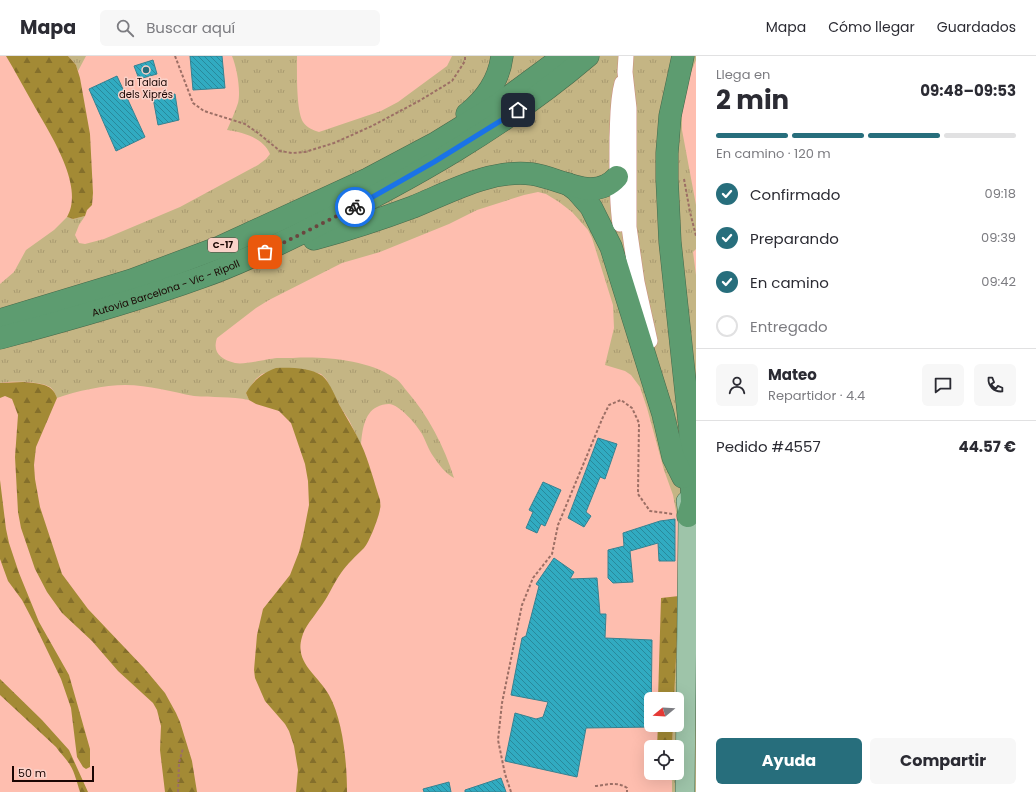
<!DOCTYPE html>
<html lang="es">
<meta charset="utf-8">
<style>
body{margin:0;font-family:Poppins,sans-serif;background:#f7f7f7;color:#2b2b33;height:100vh;display:flex;flex-direction:column;font-size:15px;white-space:nowrap}
*{box-sizing:border-box;margin:0}
p{font-size:13px;color:#7c7c81}
.icon{flex:none;width:22px;height:22px;fill:none;stroke:currentColor;stroke-width:2;stroke-linecap:round;stroke-linejoin:round}
.map{position:relative;flex:1;overflow:hidden}
.drawer{display:flex;flex-direction:column;background:#fff;width:340px}
.drawer>*{flex:none}
.needle{width:26px;rotate:252deg}
.tools{position:absolute;left:644px;top:636px;display:grid;gap:8px}
.tools a{display:grid;place-items:center;width:40px;height:40px;border-radius:6px;background:#fff;box-shadow:0 4px 16px #0002;font-size:20px}
.scale{position:absolute;left:12px;bottom:10px;width:82px;box-sizing:border-box;padding-left:4px;border:2px solid #1a0603;border-top:0;font-size:11px;line-height:14px;white-space:nowrap;color:#1a0603;-webkit-text-stroke:3px #fad2c9;paint-order:stroke}
.pin{position:absolute;display:grid;place-items:center;width:34px;height:34px;color:#fff;margin:-17px;border-radius:8px;box-shadow:0 2px 6px #0006}
.courier{position:absolute;display:grid;place-items:center;width:40px;height:40px;margin:-20px;border:3px solid #1a73e8;border-radius:50%;background:#fff;color:#222;box-shadow:0 1px 5px #0007}
.head em{font-style:normal;font-weight:700}
.head div{display:flex;flex-direction:column-reverse}
.head{display:flex;align-items:center;justify-content:space-between;height:68px;padding:0 20px}
h1{font-size:26px;font-weight:700;line-height:30px}
.bar{display:grid;grid-template-columns:repeat(4,1fr);gap:6px 4px;align-content:center;height:48px;padding:0 20px}
.bar i{height:5px;border-radius:3px;background:#e1e1e2}
.bar .current{background:#276e7c}
.bar p{grid-column:span 4}
.line{display:flex;align-items:center;gap:10px;padding:0 20px;border-top:1px solid #e1e1e2}
.line div{flex:1}
.round{display:grid;place-items:center;flex:none;width:42px;height:42px;border-radius:6px;background:#f7f7f7}
ol{padding:0 20px;list-style:none}
li{display:flex;align-items:center;gap:12px;height:44px}
li p{margin-inline-start:auto}
li .icon{padding:4px;border-radius:50%;background:#276e7c;color:#fff;stroke-width:4}
li:last-child{color:#7c7c81}
li i{width:22px;height:22px;border:2px solid #e1e1e2;border-radius:50%}
.cta{display:flex;gap:8px;margin-top:auto;padding:8px 20px}
.cta a{flex:1;height:46px;border-radius:6px;background:#276e7c;color:#fff;font-size:16px;font-weight:700;line-height:46px;text-align:center}
.cta a+a{background:#f7f7f7;color:#2b2b33}
header{display:flex;align-items:center;gap:24px;box-sizing:border-box;height:56px;padding:0 20px;background:#fff;border-bottom:1px solid #e1e1e2}
header strong{font-size:19px}
nav{display:flex;gap:22px;margin-inline-start:auto;font-size:14px}
.search{width:280px;height:36px;background:#f7f7f7;display:flex;align-items:center;gap:10px;box-sizing:border-box;padding:0 14px;border-radius:6px;color:#7c7c81;font-size:15px}
main{display:flex;flex:1;min-height:0}
.map>svg:first-child{display:block}
</style>
<header>
<strong>Mapa</strong>
<div class="search"><svg class="icon" aria-label="search" viewBox="0 0 24 24"><circle cx="10" cy="10" r="6"/><path d="M15 15l6 6"/></svg>Buscar aquí</div>
<nav><a>Mapa</a><a>Cómo llegar</a><a>Guardados</a></nav>
</header>
<main>
<div class="map">
<svg width="696" height="736" viewBox="0 0 696 736">
<defs>
<pattern id="grass-tufts" width="24" height="20" patternUnits="userSpaceOnUse"><rect width="24" height="20" fill="#c4b584"/><path d="M3 7l-1-3M5 7V3M7 7l1-3M15 17l-1-3M17 17v-4M19 17l1-3" fill="none" stroke="#a89a70"/></pattern>
<pattern id="forest-firs" width="22" height="20" patternUnits="userSpaceOnUse"><rect width="22" height="20" fill="#a38a35"/><path d="M5 1l3.5 6h-7zM16 11l3.5 6h-7z" fill="#846f2b"/></pattern>
<pattern id="building-back-hatch" width="6" height="6" patternUnits="userSpaceOnUse"><rect width="6" height="6" fill="#31abc1"/><path d="M-1 5l2 2M0 0l6 6M5-1l2 2" fill="none" stroke="#29899b"/></pattern>
</defs>
<rect width="100%" height="100%" fill="#febeaf"/>
<g fill="url(#grass-tufts)">
<polygon points="68,0 86,0 78,15 76,9"/>
<path d="M232 0H297C297 15 296 54 303 66 307 72 313 74 319 76L381 55 398 46 447 10 452 0H696V4L687 26 682 49V74L696 149V193L693 196 696 219V736H672V725L670 717H677V691H672L673 669H677V643H674L681 482 673 439 664 414 647 352 640 331 631 319 625 315 605 309 614 272 613 249 592 182 588 174 572 156 559 146 546 138 538 136 524 139 477 154 449 168 380 196 342 207 269 244 256 252 217 282C212 297 221 303 235 307 245 309 266 303 277 302 282 302 288 302 293 302 322 300 368 304 393 321 399 324 402 329 406 334 428 359 444 390 454 422 445 417 439 409 433 400 428 393 426 385 422 378 417 369 399 348 389 348 385 348 380 349 377 351 364 357 362 376 361 389L349 364 341 352 326 323 321 318 306 314 283 312 262 318 256 323 246 337 249 344C231 340 212 342 194 340 172 336 149 329 125 329 105 329 76 335 57 342 55 338 54 334 50 331 40 325 11 325 0 327V228L14 216 26 194 54 174 67 161 73 163 85 160 79 169 75 179 79 187 85 188 104 183 180 151 258 109 266 103 270 98C263 82 243 76 227 74 231 65 235 56 238 47 241 35 237 12 232 0Z"/>
</g>
<g fill="url(#forest-firs)">
<path d="M6 0H68L76 9 80 22 90 78 93 137 92 149 87 154 85 160 73 163 67 161C86 130 47 73 32 46 23 30 15 15 6 0Z"/>
<path d="M276 312C288 311 311 312 321 319 329 324 336 342 340 350 347 363 355 375 361 388 369 405 374 426 380 444 380 447 381 450 380 453 379 461 369 487 364 492 356 500 347 508 341 517 333 528 328 542 319 553 313 562 305 570 302 581 294 607 318 619 329 639 343 664 347 707 347 736H296L298 714 294 690 289 675 285 668 265 645 255 622 254 614 257 579 263 553 290 519 299 496 303 480 309 449 308 425 305 408 291 367 279 355 256 348 249 344 246 337C253 325 262 317 276 312Z"/>
<path d="M23 326C37 328 52 326 57 342L36 391 34 409 35 423 40 451 62 518 88 553 144 612 165 637 176 657 180 666 192 705 197 736H165L160 694 161 670 157 654 153 647 118 615 92 585 62 557 47 536 35 513 21 472 18 456 15 401 18 359 12 343 5 340 0 342V327Z"/>
<polygon points="0,424 6,473 9,487 19,517 39,566 69,619 90,693 90,711 86,713 83,711 77,701 71,652 61,623 33,565 22,544 8,525 0,503"/>
<polygon points="679,540 674,643 658,643 661,542"/>
<path d="M0 623 42 664 69 694 88 736H80C77 727 75 717 70 709 66 702 60 697 56 691L0 639Z"/>
<polygon points="658,669 673,669 672,691 657,691"/>
</g>
<g fill="url(#building-back-hatch)" stroke="#368291">
<polygon points="190,0 222,0 225,32 193,34"/>
<polygon points="153,4 157,18 139,23 134,10"/>
<polygon points="117,20 145,81 116,95 89,33"/>
<polygon points="175,38 179,64 158,69 153,42"/>
<polygon points="598,382 617,388 605,423 600,421 586,456 591,460 584,471 568,462"/>
<polygon points="543,426 561,434 545,470 541,468 537,477 526,472 533,456 529,454"/>
<polygon points="675,463 675,505 659,505 658,487 630,495 633,526 613,527 608,522 608,494 624,490 623,477 660,465"/>
<polygon points="554,502 574,516 570,523 597,522 600,558 606,558 605,582 652,584 651,671 586,672 577,721 505,705 515,657 536,663 543,661 548,646 511,639 522,582 526,580 539,530 536,528"/>
<polygon points="501,722 506,736 465,736 465,734"/>
<polygon points="449,726 451,736 424,736 423,733"/>
</g>
<g fill="none" stroke-linecap="round" stroke-linejoin="round">
<g stroke="#cb8e80" stroke-width="16">
<g id="minor">
<polyline points="626,0 625,16 629,52 629,171 637,226 650,285"/>
<path d="M620 168C616 140 617 110 617 82 618 63 617 45 622 27"/>
</g>
</g>
<g stroke="#46684a" stroke-width="20">
<polyline id="major" points="685,736 688,460 686,445"/>
</g>
<g stroke="#46684a" stroke-width="23">
<g id="highway">
<polyline points="683,0 670,60 667,97 667,123 670,186 690,373 692,447 688,460"/>
<path d="M467 58C486 43 499 24 502 0"/>
<polyline points="568,128 576,134 591,151 611,191 663,358 673,401 683,421"/>
<path d="M314 183C347 174 381 163 413 151 450 136 490 113 532 118 561 122 594 147 617 121"/>
<polyline points="0,264 132,224 220,191 368,123 434,88 499,48 564,0"/>
<path id="s1" d="M0 282C68 264 136 245 202 221 241 207 277 189 314 171 410 124 506 70 588 0"/>
</g>
</g>
<g stroke="#9c6f65" stroke-width="2" stroke-dasharray="3 2" stroke-linecap="butt">
<polyline points="175,0 193,47 204,55 245,68 258,77 280,95 292,97 305,96 334,87 372,70 419,45 452,25 465,5 465,0"/>
<polyline points="684,123 690,156 696,180"/>
<path d="M595 730C606 729 617 725 627 732V736"/>
<polyline points="178,736 179,707 183,692"/>
<polyline points="511,736 505,718 498,684 502,647 522,549 533,522 552,498 558,469 603,361 609,349 621,344 632,352 639,367 638,438 650,455 673,458"/>
</g>
<use href="#minor" stroke="#fff" stroke-width="15"/>
<use href="#major" stroke="#9ec4a9" stroke-width="19"/>
<use href="#highway" stroke="#5d9c70" stroke-width="22"/>
</g>
<g fill="none" stroke-linecap="round" stroke-linejoin="round">
<polyline stroke="#6a463f" stroke-width="4" stroke-dasharray="0 7.2" points="265,196 355,151"/>
<polyline stroke="#1a73e8" stroke-width="5" points="355,151 434,106 518,54"/>
</g>
<circle fill="#276e7c" stroke="#fad2c9" stroke-width="1.5" cx="146" cy="14" r="4"/>
<g text-anchor="middle" dominant-baseline="central" stroke-width="3" stroke-linejoin="round" paint-order="stroke">
<rect fill="#fad2c9" stroke="#5d433e" stroke-width="1" x="208" y="182" width="30" height="14" rx="3"/>
<g font-size="9" font-weight="bold" fill="#1a0603">
<text x="223" y="189">C-17</text>
</g>
<g font-size="10" fill="#1a0603" stroke="#fad2c9">
<text x="146" y="26">la Talaia<tspan x="146" dy="12">dels Xiprés</tspan></text>
</g>
<g font-size="10" fill="#1a0603" stroke="#fad2c9">
<text stroke="none"><textPath href="#s1" startOffset="173">Autovia Barcelona - Vic - Ripoll</textPath></text>
</g>
</g>
</svg>
<div class="tools">
<a><svg class="needle" viewBox="-14 -14 28 28"><path d="M0-13l5 13h-10z" fill="#e53935"/><path d="M0 13l5-13h-10z" fill="#7c7c81"/></svg></a>
<a><svg class="icon" aria-label="locate" viewBox="0 0 24 24"><circle cx="12" cy="12" r="6"/><path d="M12 2v4M12 18v4M2 12h4M18 12h4"/></svg></a>
</div>
<div class="scale">50 m</div>
<div class="pin" style="left:265px;top:196px;background:#ea580c"><svg class="icon" aria-label="bag" viewBox="0 0 24 24"><path d="M5 8h14l-1 12H6zM9 8a3 3 0 0 1 6 0"/></svg></div>
<div class="pin" style="left:518px;top:54px;background:#1f2937"><svg class="icon" aria-label="home" viewBox="0 0 24 24"><path d="M3 11l9-7 9 7M6 9v11h12V9"/></svg></div>
<div class="courier" style="left:355px;top:151px"><svg class="icon" aria-label="bike" viewBox="0 0 24 24"><circle cx="6" cy="16" r="4"/><circle cx="18" cy="16" r="4"/><path d="M6 16l4-8h5l3 8M10 8l3 8H6M13 5h3"/></svg></div>
</div>
<section class="drawer">
<div class="head"><div><h1>2 min</h1><p>Llega en</p></div><em>09:48–09:53</em></div>
<div class="bar"><i class="current"></i><i class="current"></i><i class="current"></i><i></i><p>En camino · 120 m</p></div>
<ol>
<li><svg class="icon" aria-label="check" viewBox="0 0 24 24"><path d="M5 12l5 5 9-10"/></svg>Confirmado<p>09:18</p></li>
<li><svg class="icon" aria-label="check" viewBox="0 0 24 24"><path d="M5 12l5 5 9-10"/></svg>Preparando<p>09:39</p></li>
<li><svg class="icon" aria-label="check" viewBox="0 0 24 24"><path d="M5 12l5 5 9-10"/></svg>En camino<p>09:42</p></li>
<li><i></i>Entregado</li>
</ol>
<div class="line" style="height:72px"><a class="round"><svg class="icon" aria-label="person" viewBox="0 0 24 24"><circle cx="12" cy="8" r="4"/><path d="M4 21q1-7 8-7t8 7"/></svg></a><div><b>Mateo</b><p>Repartidor · 4.4</p></div><a class="round"><svg class="icon" aria-label="chat" viewBox="0 0 24 24"><path d="M4 5h16v11H9l-5 4z"/></svg></a><a class="round"><svg class="icon" aria-label="phone" viewBox="0 0 24 24"><path d="M5 4h4l2 5-3 2q2 4 5 5l2-3 5 2v4C11 20 4 13 5 4z"/></svg></a></div>
<div class="line" style="height:52px"><div>Pedido #4557</div><b>44.57 €</b></div>
<div class="cta"><a>Ayuda</a><a>Compartir</a></div>
</section>
</main>
